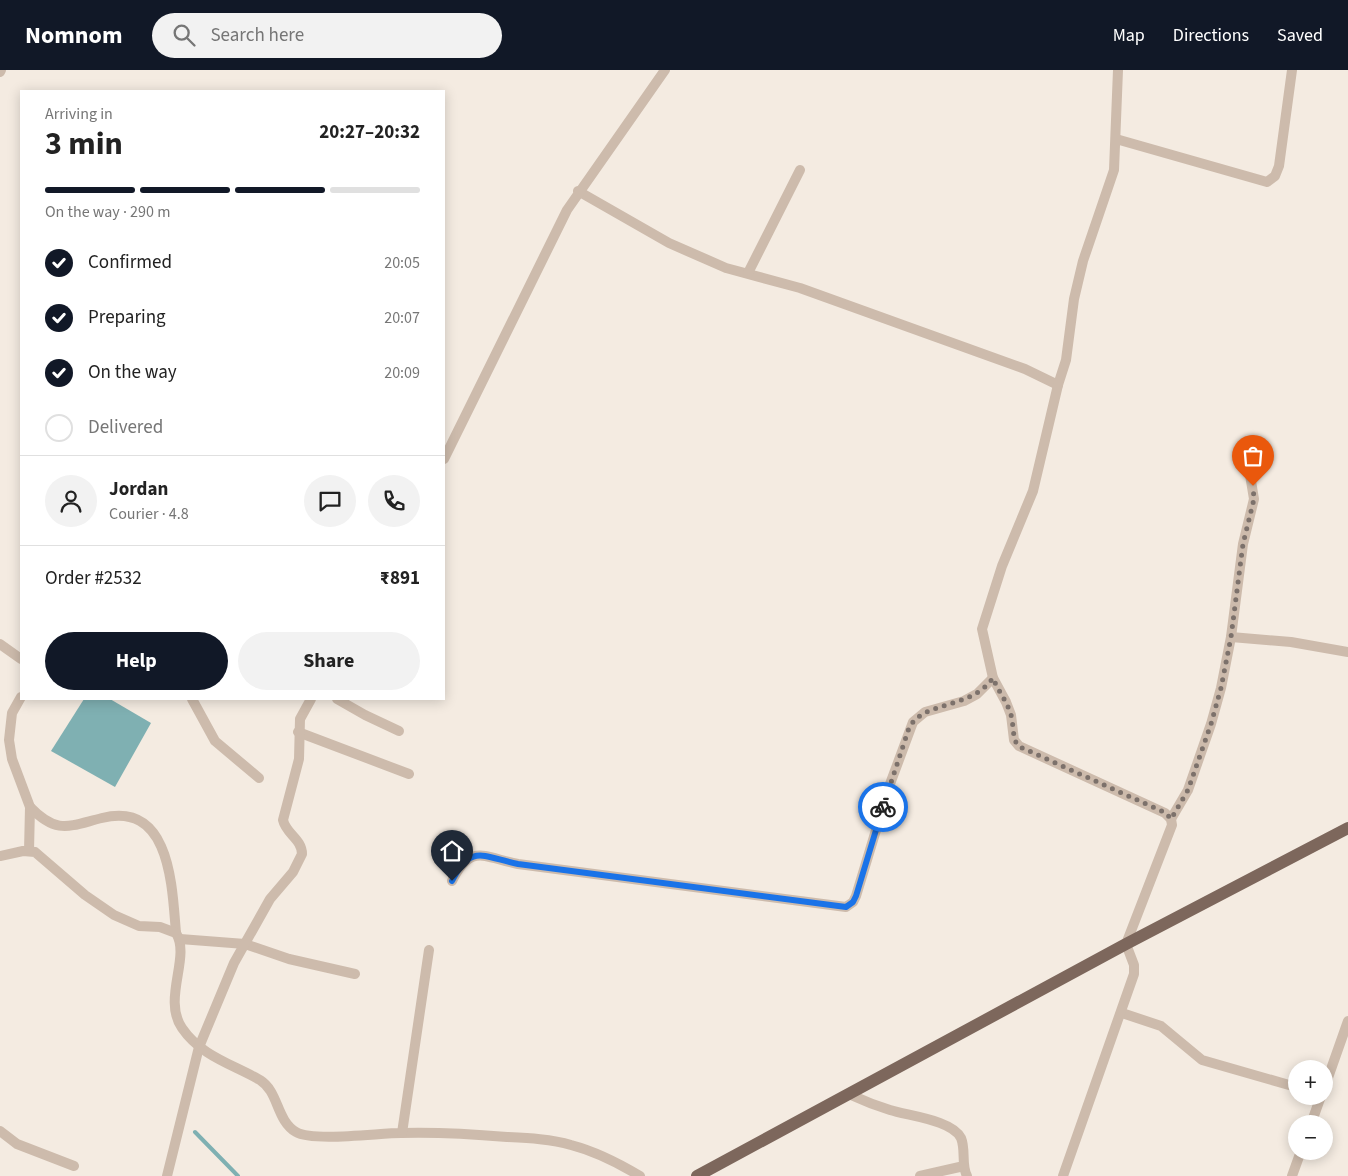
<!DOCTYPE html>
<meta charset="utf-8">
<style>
body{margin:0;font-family:"Source Sans 3",sans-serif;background:#f2f2f2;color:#222;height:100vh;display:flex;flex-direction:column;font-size:19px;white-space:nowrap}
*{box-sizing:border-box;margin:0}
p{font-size:16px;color:#767676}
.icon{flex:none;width:28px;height:28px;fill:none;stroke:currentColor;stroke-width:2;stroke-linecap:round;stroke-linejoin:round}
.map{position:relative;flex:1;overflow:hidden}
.details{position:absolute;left:20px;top:20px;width:425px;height:610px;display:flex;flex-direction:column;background:#fff;border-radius:0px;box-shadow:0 2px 12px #0003}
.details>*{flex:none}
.controls{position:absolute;left:1288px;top:990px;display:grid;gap:10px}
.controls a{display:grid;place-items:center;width:45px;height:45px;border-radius:50%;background:#fff;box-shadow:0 2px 12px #0003;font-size:25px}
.pin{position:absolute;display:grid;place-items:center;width:42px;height:42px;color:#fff;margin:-51px -21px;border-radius:50% 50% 50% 0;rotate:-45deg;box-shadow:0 0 5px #0007}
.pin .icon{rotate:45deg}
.courier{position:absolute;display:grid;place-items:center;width:50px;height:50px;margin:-25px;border:4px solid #1a73e8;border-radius:50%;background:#fff;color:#222;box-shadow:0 1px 6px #0007}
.headline em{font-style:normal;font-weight:700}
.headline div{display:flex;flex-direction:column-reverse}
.headline{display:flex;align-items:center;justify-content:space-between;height:85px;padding:0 25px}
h1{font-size:32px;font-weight:700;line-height:38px}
.bar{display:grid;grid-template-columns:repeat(4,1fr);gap:8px 5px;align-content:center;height:60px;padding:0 25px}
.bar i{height:6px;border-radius:4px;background:#e0e0e0}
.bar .current{background:#111827}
.bar p{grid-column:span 4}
.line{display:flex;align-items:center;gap:12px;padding:0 25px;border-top:1px solid #e0e0e0}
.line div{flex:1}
.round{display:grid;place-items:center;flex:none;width:52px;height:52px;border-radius:26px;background:#f2f2f2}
ol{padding:0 25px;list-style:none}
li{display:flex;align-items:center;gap:15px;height:55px}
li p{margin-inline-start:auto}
li .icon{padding:5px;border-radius:50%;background:#111827;color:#fff;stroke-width:4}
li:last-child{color:#767676}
li i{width:28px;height:28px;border:2px solid #e0e0e0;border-radius:50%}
.button{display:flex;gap:10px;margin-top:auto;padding:10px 25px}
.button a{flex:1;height:58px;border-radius:30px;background:#111827;color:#fff;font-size:20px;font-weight:700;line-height:58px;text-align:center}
.button a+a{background:#f2f2f2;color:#222}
header{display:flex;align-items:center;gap:30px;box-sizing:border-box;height:70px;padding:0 25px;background:#111827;color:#fff}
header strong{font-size:24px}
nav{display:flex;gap:28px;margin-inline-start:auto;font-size:18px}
.search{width:350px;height:45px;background:#f2f2f2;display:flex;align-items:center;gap:12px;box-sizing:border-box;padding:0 18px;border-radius:28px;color:#767676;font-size:19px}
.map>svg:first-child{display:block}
</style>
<header>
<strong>Nomnom</strong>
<div class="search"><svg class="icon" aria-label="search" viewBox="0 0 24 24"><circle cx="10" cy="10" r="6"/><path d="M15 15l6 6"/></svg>Search here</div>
<nav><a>Map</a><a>Directions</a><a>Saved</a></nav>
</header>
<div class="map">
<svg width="1348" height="1106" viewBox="0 0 1348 1106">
<rect width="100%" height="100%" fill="#f4ebe1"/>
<polygon fill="#7fb0b2" points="84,629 110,629 151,653 115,717 51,681"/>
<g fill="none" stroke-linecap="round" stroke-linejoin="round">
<polyline stroke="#7fb0b2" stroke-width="4" points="195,1062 238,1106"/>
<g stroke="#cdbbac" stroke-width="10">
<polyline points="0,2 1,0"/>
<polyline points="1116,69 1267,112 1275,106 1279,96 1292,0"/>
<polyline points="578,121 669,173 726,198 800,218 1025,299 1058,315"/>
<polyline points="748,203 800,100"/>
<polyline points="444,389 567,140 665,0"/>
<polyline points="1231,567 1291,572 1348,582"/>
<polyline points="0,574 21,589"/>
<polyline points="21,627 12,643 9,670 12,689 30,737 29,781"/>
<polyline points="192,629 215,671 259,708"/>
<polyline points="337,629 365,645 399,661"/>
<polyline points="298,662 409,704"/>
<path d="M30 737C57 765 69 756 102 748 171 731 172 817 176 863"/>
<polyline points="1171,749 1188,720 1211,654 1221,618 1231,567 1243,474 1254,429 1249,399 1252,370"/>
<path d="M0 786 23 781 35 782 85 825 114 845 139 856 160 857 176 863C191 887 162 929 182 958 201 986 232 994 260 1010 279 1022 276 1050 296 1062 313 1072 379 1063 401 1063 437 1062 472 1064 507 1067 528 1068 551 1069 571 1075 594 1081 620 1094 640 1106"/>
<path d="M452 811C471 773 483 787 518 794L846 837 853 832 856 826 890 714 913 652 925 642 964 631 977 624 993 608"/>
<polyline points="180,869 245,874 289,889 355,904"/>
<polyline points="1122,943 1161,956 1202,990 1296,1017"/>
<polyline points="1324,1019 1348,951"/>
<path d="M851 1025C864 1031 877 1036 890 1040 909 1046 952 1050 961 1068 966 1080 961 1095 967 1106"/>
<polyline points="1311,1054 1321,1026"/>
<polyline points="0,1061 17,1074 74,1096"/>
<polyline points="402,1063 429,880"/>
<path d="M167 1106 199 977 234 893 270 829 293 802 302 784C302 769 286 764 283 750L299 689 300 649 311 629"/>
<polyline points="920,1106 964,1096"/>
<polyline points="1063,1106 1134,904 1134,895 1126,874 1172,755 1171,749 1165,743 1019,676 1014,670 1011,645 1006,632 993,608 982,559 1002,496 1033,421 1058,315 1066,290 1074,229 1083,191 1114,100 1118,0"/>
<polyline points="1292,1106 1301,1081"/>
</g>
<polyline stroke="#7d675c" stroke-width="12" points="697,1106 1126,874 1348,758"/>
</g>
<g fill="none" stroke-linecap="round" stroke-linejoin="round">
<path stroke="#7c716b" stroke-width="5" stroke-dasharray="0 9" d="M883 737 909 658C924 630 970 640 993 608 998 621 1007 631 1011 645 1014 656 1012 667 1018 676L1166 743 1171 749 1188 720 1211 654 1221 618 1231 567 1243 474 1254 429 1253 416"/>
<path stroke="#1a73e8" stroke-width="6" d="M452 811C471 773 483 787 518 794L846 837 853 832 856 826 883 737"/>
</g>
</svg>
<div class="controls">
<a>+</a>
<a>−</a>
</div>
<div class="pin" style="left:1253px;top:416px;background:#ea580c"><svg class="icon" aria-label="bag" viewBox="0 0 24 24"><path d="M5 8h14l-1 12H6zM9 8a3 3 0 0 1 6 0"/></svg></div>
<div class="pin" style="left:452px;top:811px;background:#1f2937"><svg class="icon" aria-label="home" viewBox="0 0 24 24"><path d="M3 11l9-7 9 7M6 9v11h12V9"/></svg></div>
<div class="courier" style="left:883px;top:737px"><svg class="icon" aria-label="bike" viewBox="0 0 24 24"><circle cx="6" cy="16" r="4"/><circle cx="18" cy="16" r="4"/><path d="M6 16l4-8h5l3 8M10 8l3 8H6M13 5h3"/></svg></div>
<section class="details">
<div class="headline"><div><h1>3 min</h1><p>Arriving in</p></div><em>20:27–20:32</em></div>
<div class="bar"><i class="current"></i><i class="current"></i><i class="current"></i><i></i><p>On the way · 290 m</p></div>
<ol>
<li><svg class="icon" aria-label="check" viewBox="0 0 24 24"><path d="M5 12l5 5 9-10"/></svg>Confirmed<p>20:05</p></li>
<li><svg class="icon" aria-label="check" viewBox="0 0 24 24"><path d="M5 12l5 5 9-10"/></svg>Preparing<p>20:07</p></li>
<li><svg class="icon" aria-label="check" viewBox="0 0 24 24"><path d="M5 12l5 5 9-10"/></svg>On the way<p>20:09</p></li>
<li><i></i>Delivered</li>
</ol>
<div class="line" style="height:90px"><a class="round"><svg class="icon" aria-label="person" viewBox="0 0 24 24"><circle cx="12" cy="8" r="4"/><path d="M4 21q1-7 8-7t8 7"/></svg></a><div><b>Jordan</b><p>Courier · 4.8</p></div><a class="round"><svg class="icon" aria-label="chat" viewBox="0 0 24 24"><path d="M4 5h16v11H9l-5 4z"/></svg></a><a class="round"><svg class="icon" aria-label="phone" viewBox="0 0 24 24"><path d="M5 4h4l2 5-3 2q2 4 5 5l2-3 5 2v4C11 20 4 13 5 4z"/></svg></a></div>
<div class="line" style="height:65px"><div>Order #2532</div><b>₹891</b></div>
<div class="button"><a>Help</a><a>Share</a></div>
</section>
</div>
